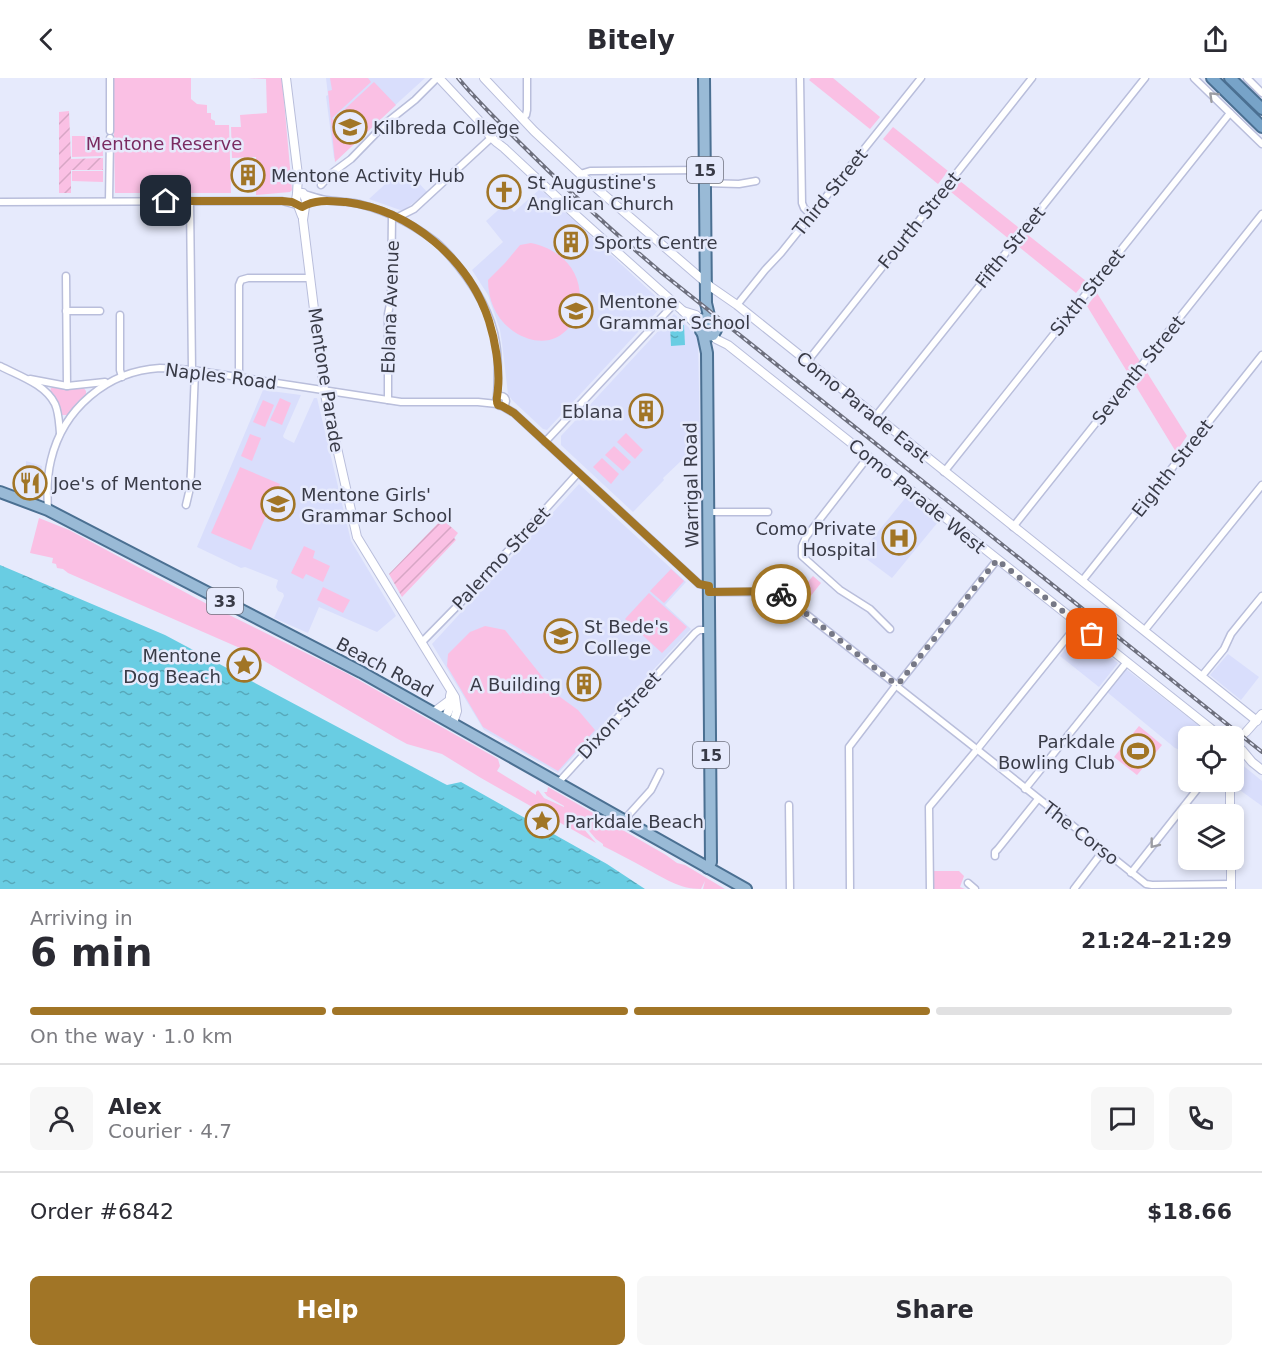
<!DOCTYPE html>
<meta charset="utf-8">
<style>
body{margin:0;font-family:"DejaVu Sans",sans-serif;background:#f7f7f7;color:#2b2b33;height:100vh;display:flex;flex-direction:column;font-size:22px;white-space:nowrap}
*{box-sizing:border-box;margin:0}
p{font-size:20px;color:#7c7c81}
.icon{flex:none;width:33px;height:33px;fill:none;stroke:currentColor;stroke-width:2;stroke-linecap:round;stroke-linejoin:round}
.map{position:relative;height:811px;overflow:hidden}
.details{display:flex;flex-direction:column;background:#fff;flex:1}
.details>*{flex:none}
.tools{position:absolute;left:1178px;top:648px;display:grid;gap:12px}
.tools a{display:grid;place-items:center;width:66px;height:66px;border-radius:9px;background:#fff;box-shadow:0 3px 9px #0003;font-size:30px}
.pin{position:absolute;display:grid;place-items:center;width:51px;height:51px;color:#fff;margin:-26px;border-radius:12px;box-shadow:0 3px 9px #0006}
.courier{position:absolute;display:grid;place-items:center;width:60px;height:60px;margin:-30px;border:4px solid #a17526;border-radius:50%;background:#fff;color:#222;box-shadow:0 2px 8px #0007}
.head em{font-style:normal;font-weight:700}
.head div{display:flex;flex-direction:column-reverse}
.head{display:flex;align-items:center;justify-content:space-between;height:102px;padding:0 30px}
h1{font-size:39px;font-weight:700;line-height:45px}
.bar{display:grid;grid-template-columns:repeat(4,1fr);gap:9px 6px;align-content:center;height:72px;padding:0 30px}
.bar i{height:8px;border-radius:4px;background:#e1e1e2}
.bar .on{background:#a17526}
.bar p{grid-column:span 4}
.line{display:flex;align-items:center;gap:15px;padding:0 30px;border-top:2px solid #e1e1e2}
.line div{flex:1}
.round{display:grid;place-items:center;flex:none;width:63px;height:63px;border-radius:9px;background:#f7f7f7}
.button{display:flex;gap:12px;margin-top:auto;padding:12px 30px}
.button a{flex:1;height:69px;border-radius:9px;background:#a17526;color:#fff;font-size:24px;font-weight:700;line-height:69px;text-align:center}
.button a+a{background:#f7f7f7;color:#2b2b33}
header{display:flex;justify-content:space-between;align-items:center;height:78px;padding:0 30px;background:#fff;font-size:27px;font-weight:700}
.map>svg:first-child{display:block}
</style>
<header><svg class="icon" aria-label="back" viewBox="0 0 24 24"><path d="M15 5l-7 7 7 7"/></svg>Bitely<svg class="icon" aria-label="share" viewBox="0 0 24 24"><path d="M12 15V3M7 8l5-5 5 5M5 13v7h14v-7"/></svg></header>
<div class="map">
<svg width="1262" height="811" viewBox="0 0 1262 811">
<defs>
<pattern id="garden-furrows" width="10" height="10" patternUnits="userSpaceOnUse" patternTransform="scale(1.5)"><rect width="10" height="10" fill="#fac0e4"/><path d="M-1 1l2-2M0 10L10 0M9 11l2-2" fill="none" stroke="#d7a6c5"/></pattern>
<pattern id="water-ripples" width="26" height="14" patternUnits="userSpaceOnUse" patternTransform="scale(1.5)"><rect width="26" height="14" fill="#69cde3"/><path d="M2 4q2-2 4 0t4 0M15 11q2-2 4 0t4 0" fill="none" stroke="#57a8ba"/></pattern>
</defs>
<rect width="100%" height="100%" fill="#e6eafc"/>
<g fill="#d9defc">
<polygon points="326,0 425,0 336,81 334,80 326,18 328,17"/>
<polygon points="404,89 427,114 403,133 369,121"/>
<polygon points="540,111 664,226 547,352 543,351 512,322 508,316 502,265 500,252 488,217 472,192 503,164 486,143 506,125 514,134"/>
<polygon points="674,236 698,258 700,365 663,400 664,402 633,434 561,367 561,358"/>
<polygon points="263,312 301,317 283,358 284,360 294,365 314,320 317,320 351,463 396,538 377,554 319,529 308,555 274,540 284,518 283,515 278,513 276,509 278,502 245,489 241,490 197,469"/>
<polygon points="26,383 42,388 40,421 26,416"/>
<polygon points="579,406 686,504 665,527 691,551 558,695 484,652 432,566"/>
<polygon points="907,418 938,444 892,500 860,476"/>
<polygon points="1078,555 1118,585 1099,609 1060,578"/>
<polygon points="1228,576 1259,599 1241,622 1210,597"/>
<polygon points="1126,591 1212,658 1188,658 1188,675 1175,670 1107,614"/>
<polygon points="1237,684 1240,685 1262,703 1262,728 1237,710 1239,699"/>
</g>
<g fill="#fac0e4">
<polygon points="113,0 191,0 191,21 197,26 207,27 207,35 211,35 211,41 215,43 215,47 229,47 231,115 115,115"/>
<polygon points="248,0 282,0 292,112 290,114 256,117 256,79 232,80 231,49 241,49 240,37 267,35 266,1"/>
<polygon points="330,0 368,0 371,4 332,40 333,42 374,4 396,27 335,84 328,13 332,12"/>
<polygon points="811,0 833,0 880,39 870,51 809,2"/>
<polygon points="893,49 948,93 938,106 883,61"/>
<polygon points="72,58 102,58 103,78 72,79"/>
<polygon points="72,93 103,93 103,104 72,103"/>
<polygon points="960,103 1086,203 1076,215 951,114"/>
<path d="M531 165C616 184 577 296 513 253 496 241 488 222 488 202L505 185 520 167Z"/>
<polygon points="1097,215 1187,358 1176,374 1087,228"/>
<polygon points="55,309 83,309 86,313 86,316 67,337 62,337 50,314 51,310"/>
<polygon points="280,320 291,325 282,347 270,342"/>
<polygon points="263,322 274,327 265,349 253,344"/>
<polygon points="626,355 643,372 635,381 617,364"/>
<polygon points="250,356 261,360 252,383 241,378"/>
<polygon points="614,368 631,384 623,393 605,377"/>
<polygon points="602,380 619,396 611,406 593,389"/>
<polygon points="240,389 280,406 251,472 211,455"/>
<path d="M39 440 69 452 207 526 348 596 498 681 500 688 497 693 533 715 536 717V714L538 712 544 720 564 729V728L547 718 544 714H547L548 709 666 777 677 785 685 787 725 811H703L705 803 701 811C679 811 664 800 645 790 631 782 617 775 603 768V766L596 761 578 740 576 742 596 765 481 700 442 676 407 666 396 660 249 574 68 495 63 491 57 490 56 486 52 485 53 480 30 475Z"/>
<polygon points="304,468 315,473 313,480 330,488 323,504 306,496 303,501 291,495"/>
<polygon points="671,491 684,503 664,525 650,513"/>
<polygon points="813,498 821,505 802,529 792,522"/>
<polygon points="323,509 350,522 343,535 317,522"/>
<polygon points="649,515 687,549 662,575 625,541"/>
<polygon points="485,548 505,552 556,616 578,632 595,652 558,693 483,649 447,588 448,576 470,554"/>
<polygon points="1139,648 1162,667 1137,697 1114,679"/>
<polygon points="934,793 959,793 964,798 960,809 965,811 934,811"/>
</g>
<g fill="url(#garden-furrows)">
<polygon points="69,33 71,81 103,80 103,92 71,92 71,115 59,115 59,34"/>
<polygon points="442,441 458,455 454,460 456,462 402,519 389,496"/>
</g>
<g fill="url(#water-ripples)">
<polygon points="670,247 684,247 685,267 671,268"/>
<polygon points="0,487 165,557 443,705 447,707 461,704 607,786 645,811 0,811"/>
</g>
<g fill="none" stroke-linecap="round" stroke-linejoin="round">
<g stroke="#b9bedb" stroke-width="9">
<g id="minor">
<polyline points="800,0 802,125 804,130 811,137"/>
<polyline points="1194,0 1262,66"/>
<polyline points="1247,0 1262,15"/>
<polyline points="522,41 526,37 527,32 527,0"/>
<polyline points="110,53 110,0"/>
<polyline points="580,96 590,93 705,92"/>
<polyline points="705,105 739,106 756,103"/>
<polyline points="321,107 332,95 351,81 386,45 415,22 437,0"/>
<path d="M304 116C311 118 319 121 326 122 338 124 351 123 363 127 389 134 414 147 436 164 441 168 445 173 449 177 471 202 491 231 496 265 499 283 498 302 497 320"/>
<polyline points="109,123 110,60"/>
<polyline points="190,123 192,292"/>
<polyline points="0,124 282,123 297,127"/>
<polyline points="398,139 414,131 491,60"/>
<polyline points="66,198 67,308"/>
<polyline points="737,227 765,192 781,175 921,0"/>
<polyline points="66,233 100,233"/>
<polyline points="120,237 120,292 122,299"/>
<polyline points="807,284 1032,0"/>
<path d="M0 288C19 298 45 306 55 326 59 335 59 345 60 355"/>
<polyline points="239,300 239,207 241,202 248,200 310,200"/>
<polyline points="30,301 67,308 105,304"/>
<circle cx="501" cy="323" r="5"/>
<polyline points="388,322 388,236 391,221 392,137"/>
<polyline points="502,328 514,335 699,506 709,508"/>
<polyline points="875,339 1145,0"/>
<polyline points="545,364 675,225"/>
<polyline points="868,379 806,459 802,468 802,478 840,512 870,531 890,551"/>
<polyline points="944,394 1230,35"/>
<polyline points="186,427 190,410 191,393 195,293"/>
<path d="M48 432C47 415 47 398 51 382 63 331 107 293 160 290 170 290 181 291 192 292L401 324H478L497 326"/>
<polyline points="708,434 768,434"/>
<polyline points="1013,449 1262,136"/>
<polyline points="1082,503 1262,277"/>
<polyline points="709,514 778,514 894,605"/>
<polyline points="1144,553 1262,407"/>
<polyline points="422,564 470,515 578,395"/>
<polyline points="1201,599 1224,571 1231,556 1239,546 1262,518"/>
<polyline points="899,605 997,482"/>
<polyline points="899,610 974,669"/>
<polyline points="979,669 1078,546"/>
<polyline points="979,673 1146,806 1152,807 1231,806"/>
<polyline points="558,705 695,555 699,552 709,552"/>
<polyline points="1025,711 1127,584"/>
<polyline points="789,727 790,811"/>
<polyline points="624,742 651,712 660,694"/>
<polyline points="995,778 995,774 998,771 1038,721"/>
<polyline points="1131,795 1203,704"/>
<polyline points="968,805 975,811"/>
<polyline points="850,811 849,669 894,610"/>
<polyline points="930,811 929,729 975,674"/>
<polyline points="1074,811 1103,773"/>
</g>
</g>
<g stroke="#b9bedb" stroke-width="10">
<g id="tertiary">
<polyline points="286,0 298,97 297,116 296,122 302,138"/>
<polyline points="439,0 483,47"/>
<polyline points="484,0 534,53 580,96 711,209 737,227 1257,643"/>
<path d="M480 44C486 56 494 63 504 70L578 139 683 233 700 251"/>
<polyline points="297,116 299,115 303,115 306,122 303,142 324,312 357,459 455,619 457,633 453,645"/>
<polyline points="683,233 696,237 702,242"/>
<polyline points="713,257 716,261 728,267 1220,658"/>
<polyline points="434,634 450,622"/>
<polyline points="445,641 450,629 450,618 451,614"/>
<polyline points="1235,663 1246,654 1262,636"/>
<polyline points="1242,672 1252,684 1262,692"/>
<polyline points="1233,680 1236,677"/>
<polyline points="1230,704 1230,736"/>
<polyline points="1231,782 1231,811"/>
</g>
</g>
<g stroke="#4b7092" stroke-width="14">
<g id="primary">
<polyline points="704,0 706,225 710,242"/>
<path d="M705 241C712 242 716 246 716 252L713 257 705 258 701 253 700 246 702 242Z"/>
<polyline points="703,256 707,275 711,784 708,790"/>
<polyline points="0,414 48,432 361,594 746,811"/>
</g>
</g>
<g stroke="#4b7092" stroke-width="14">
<g id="trunk">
<polyline points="1212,0 1262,49"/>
<polyline points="1230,0 1262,31"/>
</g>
</g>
<use href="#minor" stroke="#fff" stroke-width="6"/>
<use href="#tertiary" stroke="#fff" stroke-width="8"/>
<use href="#primary" stroke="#99bad6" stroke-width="10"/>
<use href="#trunk" stroke="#77a3c8" stroke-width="10"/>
<g stroke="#6d6f7d" stroke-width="4">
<path id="rail" d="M458 0C477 23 498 43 519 64 565 110 612 153 662 195L1262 674"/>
</g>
<use href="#rail" stroke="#e6eafc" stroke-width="1.5" stroke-dasharray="4.5" stroke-linecap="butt"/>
</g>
<defs><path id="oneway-chevron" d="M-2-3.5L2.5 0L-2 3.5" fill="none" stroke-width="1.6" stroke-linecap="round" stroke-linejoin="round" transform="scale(1.5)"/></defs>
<g stroke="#9c9da3">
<use href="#oneway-chevron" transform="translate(1213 18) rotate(-136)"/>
<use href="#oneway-chevron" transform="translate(1154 766) rotate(128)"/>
</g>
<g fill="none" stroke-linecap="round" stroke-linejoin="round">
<polyline stroke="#767886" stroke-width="6" stroke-dasharray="0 10.8" points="781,516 894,605 899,605 997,482 1092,556"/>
<path stroke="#a17526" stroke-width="8" d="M166 123H282L292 124 302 129C316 121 330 123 346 124 410 132 469 181 489 243 495 262 500 290 498 310 498 317 495 322 498 327L502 328 514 335 699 506 709 508V514L773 513 781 516"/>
</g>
<defs>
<g id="school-ring" transform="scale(1.725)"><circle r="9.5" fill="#e6eafc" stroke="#a17526" stroke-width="1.5"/><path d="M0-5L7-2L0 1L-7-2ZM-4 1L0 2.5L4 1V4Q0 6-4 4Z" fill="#a17526"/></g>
<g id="building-ring" transform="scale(1.725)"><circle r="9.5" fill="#e6eafc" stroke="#a17526" stroke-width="1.5"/><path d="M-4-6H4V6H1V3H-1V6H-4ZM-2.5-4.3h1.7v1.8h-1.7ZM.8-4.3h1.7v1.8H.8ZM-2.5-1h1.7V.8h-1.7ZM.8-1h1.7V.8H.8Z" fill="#a17526"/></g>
<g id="church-ring" transform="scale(1.725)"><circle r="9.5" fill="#e6eafc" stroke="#a17526" stroke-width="1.5"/><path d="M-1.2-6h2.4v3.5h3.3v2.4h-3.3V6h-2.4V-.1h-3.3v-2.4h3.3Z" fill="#a17526"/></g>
<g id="restaurant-ring" transform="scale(1.725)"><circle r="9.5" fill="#e6eafc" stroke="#a17526" stroke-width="1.5"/><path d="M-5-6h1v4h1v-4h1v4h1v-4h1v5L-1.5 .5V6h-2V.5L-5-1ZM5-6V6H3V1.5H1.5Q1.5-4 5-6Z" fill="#a17526"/></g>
<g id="hospital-ring" transform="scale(1.725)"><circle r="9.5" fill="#e6eafc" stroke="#a17526" stroke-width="1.5"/><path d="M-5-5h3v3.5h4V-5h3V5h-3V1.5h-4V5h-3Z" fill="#a17526"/></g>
<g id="sight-ring" transform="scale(1.725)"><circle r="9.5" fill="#e6eafc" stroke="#a17526" stroke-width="1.5"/><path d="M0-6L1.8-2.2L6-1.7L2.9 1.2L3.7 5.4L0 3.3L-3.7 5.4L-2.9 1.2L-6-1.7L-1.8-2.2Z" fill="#a17526"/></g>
<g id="stadium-ring" transform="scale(1.725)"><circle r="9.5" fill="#e6eafc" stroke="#a17526" stroke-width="1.5"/><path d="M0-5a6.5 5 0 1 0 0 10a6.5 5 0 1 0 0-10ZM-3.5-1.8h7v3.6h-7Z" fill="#a17526"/></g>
</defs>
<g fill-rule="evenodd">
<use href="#school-ring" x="350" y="49"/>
<use href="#building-ring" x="248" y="97"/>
<use href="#church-ring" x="504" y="114"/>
<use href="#building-ring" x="571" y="164"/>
<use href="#school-ring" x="576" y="233"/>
<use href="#building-ring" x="646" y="333"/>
<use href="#restaurant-ring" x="30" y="405"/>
<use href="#school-ring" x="278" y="426"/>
<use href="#hospital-ring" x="899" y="460"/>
<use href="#school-ring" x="561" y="558"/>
<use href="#sight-ring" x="244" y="587"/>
<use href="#building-ring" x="584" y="606"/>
<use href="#stadium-ring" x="1138" y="673"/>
<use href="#sight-ring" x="542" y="743"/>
</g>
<g text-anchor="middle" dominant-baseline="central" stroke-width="5" stroke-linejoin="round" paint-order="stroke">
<g fill="#e6eafc" stroke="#6d707d" stroke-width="1.5">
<rect x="687" y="79" width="36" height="26" rx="4.5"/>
<rect x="207" y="510" width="36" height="26" rx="4.5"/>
<rect x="693" y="664" width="36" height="26" rx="4.5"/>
</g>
<g font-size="16" font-weight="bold" fill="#393b47">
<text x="705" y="92">15</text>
<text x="225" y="523">33</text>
<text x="711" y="677">15</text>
</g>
<g font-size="18" fill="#393b47" stroke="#e6eafc" text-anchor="start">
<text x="373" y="49">Kilbreda College</text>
<text x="271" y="97">Mentone Activity Hub</text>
<text x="527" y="104">St Augustine's<tspan x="527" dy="21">Anglican Church</tspan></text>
<text x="594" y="164">Sports Centre</text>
<text x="599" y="223">Mentone<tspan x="599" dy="21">Grammar School</tspan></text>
<text x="623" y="333" text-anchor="end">Eblana</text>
<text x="53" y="405">Joe's of Mentone</text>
<text x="301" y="416">Mentone Girls'<tspan x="301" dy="21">Grammar School</tspan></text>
<text x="876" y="450" text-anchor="end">Como Private<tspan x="876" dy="21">Hospital</tspan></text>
<text x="584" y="548">St Bede's<tspan x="584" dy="21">College</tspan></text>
<text x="221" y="577" text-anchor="end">Mentone<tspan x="221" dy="21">Dog Beach</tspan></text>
<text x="561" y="606" text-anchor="end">A Building</text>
<text x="1115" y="663" text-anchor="end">Parkdale<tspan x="1115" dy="21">Bowling Club</tspan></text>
<text x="565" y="743">Parkdale Beach</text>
</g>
<g font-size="18" fill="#7a2b61" stroke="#e6eafc">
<text x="164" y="65">Mentone Reserve</text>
</g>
<g font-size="18" fill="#393b47" stroke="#e6eafc">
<text transform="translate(830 114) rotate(-51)">Third Street</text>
<text transform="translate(919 142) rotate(-51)">Fourth Street</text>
<text transform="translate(1010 169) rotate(-51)">Fifth Street</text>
<text transform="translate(1087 214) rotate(-51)">Sixth Street</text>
<text transform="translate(390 229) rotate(-88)">Eblana Avenue</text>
<text transform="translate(1138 292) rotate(-51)">Seventh Street</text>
<text transform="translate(221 298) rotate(7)">Naples Road</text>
<text transform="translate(326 302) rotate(81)">Mentone Parade</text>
<text transform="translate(863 329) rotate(39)">Como Parade East</text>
<text transform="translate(1172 390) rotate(-52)">Eighth Street</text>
<text transform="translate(691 407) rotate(-91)">Warrigal Road</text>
<text transform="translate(917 418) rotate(39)">Como Parade West</text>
<text transform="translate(501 480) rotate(-47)">Palermo Street</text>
<text transform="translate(385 589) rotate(28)">Beach Road</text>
<text transform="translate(619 637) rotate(-47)">Dixon Street</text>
<text transform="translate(1081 755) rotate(38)">The Corso</text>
</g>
</g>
</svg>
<div class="tools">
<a><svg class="icon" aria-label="locate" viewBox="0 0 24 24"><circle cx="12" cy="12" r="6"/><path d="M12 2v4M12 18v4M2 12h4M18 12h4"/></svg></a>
<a><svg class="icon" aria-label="layers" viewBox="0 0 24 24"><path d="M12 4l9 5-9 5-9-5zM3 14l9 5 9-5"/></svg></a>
</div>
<div class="pin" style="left:1092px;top:556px;background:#ea580c"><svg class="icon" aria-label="bag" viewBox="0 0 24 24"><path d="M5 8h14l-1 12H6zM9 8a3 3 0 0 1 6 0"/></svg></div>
<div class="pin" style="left:166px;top:123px;background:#1f2937"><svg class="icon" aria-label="home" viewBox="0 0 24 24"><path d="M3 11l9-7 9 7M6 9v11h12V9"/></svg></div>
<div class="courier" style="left:781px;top:516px"><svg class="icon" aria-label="bike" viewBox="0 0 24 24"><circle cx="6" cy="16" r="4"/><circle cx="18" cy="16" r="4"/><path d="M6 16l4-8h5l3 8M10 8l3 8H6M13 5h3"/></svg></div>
</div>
<section class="details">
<div class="head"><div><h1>6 min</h1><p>Arriving in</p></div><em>21:24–21:29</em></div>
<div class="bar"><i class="on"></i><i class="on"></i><i class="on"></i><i></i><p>On the way · 1.0 km</p></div>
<div class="line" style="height:108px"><a class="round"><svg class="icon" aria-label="person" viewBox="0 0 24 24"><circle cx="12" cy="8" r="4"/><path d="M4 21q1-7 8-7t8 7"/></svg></a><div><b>Alex</b><p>Courier · 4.7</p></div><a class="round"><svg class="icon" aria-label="chat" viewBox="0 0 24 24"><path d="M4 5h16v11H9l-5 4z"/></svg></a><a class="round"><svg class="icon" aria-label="phone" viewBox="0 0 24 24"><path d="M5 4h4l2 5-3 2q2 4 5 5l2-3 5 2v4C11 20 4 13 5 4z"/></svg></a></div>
<div class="line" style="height:78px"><div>Order #6842</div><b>$18.66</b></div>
<div class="button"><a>Help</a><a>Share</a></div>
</section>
